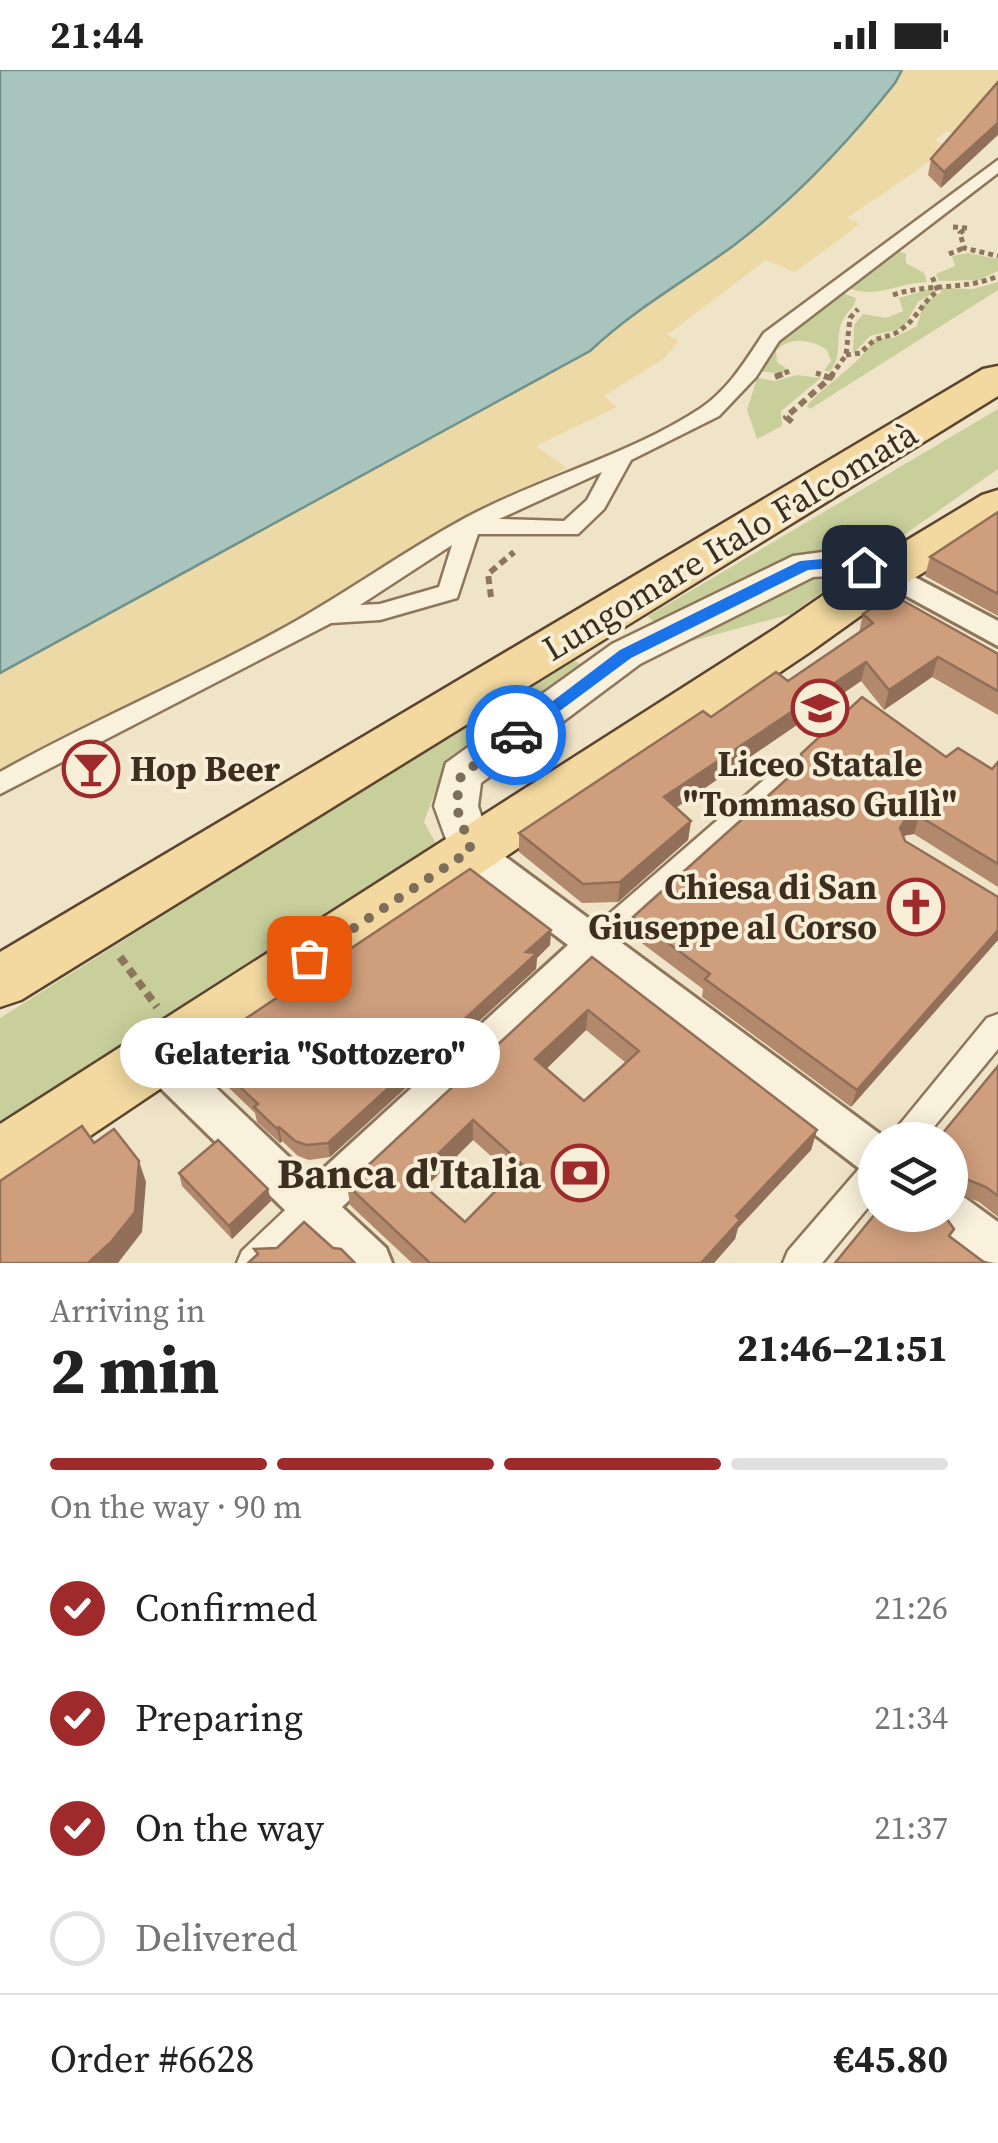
<!DOCTYPE html>
<meta charset="utf-8">
<style>
body{margin:0;font-family:"Source Serif 4",serif;background:#f2f2f2;color:#222;height:100vh;display:flex;flex-direction:column;font-size:38px;white-space:nowrap}
*{box-sizing:border-box;margin:0}
p{font-size:32px;color:#767676}
.icon{flex:none;width:55px;height:55px;fill:none;stroke:currentColor;stroke-width:2;stroke-linecap:round;stroke-linejoin:round}
.map{position:relative;height:1193px;overflow:hidden}
.drawer{display:flex;flex-direction:column;background:#fff;flex:1}
.drawer>*{flex:none}
.fabs{position:absolute;left:858px;top:1052px;display:grid;gap:20px}
.fabs a{display:grid;place-items:center;width:110px;height:110px;border-radius:50%;background:#fff;box-shadow:0 5px 25px #0003;font-size:50px}
.pin{position:absolute;display:grid;place-items:center;width:85px;height:85px;color:#fff;margin:-42px;border-radius:20px;box-shadow:0 5px 15px #0006}
.courier{position:absolute;display:grid;place-items:center;width:100px;height:100px;margin:-50px;border:8px solid #1a73e8;border-radius:50%;background:#fff;color:#222;box-shadow:0 2px 12px #0007}
.bubble{position:absolute;height:70px;border-radius:35px;background:#fff;box-shadow:0 5px 25px #0003;font-size:32px;font-weight:800;line-height:70px;text-align:center}
.overview em{font-style:normal;font-weight:800}
.overview div{display:flex;flex-direction:column-reverse}
.overview{display:flex;align-items:center;justify-content:space-between;height:170px;padding:0 50px}
h1{font-size:65px;font-weight:800;line-height:75px}
.bar{display:grid;grid-template-columns:repeat(4,1fr);gap:15px 10px;align-content:center;height:120px;padding:0 50px}
.bar i{height:12px;border-radius:8px;background:#e0e0e0}
.bar .current{background:#9e2a2b}
.bar p{grid-column:span 4}
.line{display:flex;align-items:center;gap:25px;padding:0 50px;border-top:2px solid #e0e0e0}
.line div{flex:1}
ol{padding:0 50px;list-style:none}
li{display:flex;align-items:center;gap:30px;height:110px}
li p{margin-inline-start:auto}
li .icon{padding:10px;border-radius:50%;background:#9e2a2b;color:#fff;stroke-width:4}
li:last-child{color:#767676}
li i{width:55px;height:55px;border:5px solid #e0e0e0;border-radius:50%}
.status{display:flex;justify-content:space-between;align-items:center;height:70px;padding:0 50px;background:#fff;direction:ltr}
.status svg{height:28px;fill:currentColor}
.map>svg:first-child{display:block}
</style>
<div class="status"><b>21:44</b><svg viewBox="0 0 49 12"><path d="M0 12V9h3v3zM5 12V6h3v6zM10 12V3h3v9zM15 12V0h3v12zM26 1h20v11H26zM47 4h2v5h-2z"/></svg></div>
<div class="map">
<svg width="998" height="1193" viewBox="0 0 998 1193">
<rect width="100%" height="100%" fill="#f0e4c8"/>
<g fill="#c9cf9b">
<path d="M894 179 906 184V193L924 203 927 212C897 213 875 230 845 217L862 205 868 206Z"/>
<polygon points="968,183 998,189 998,201 979,210 939,211 936,204 955,196 952,186"/>
<path d="M998 212V220L810 339 807 336C827 312 859 296 874 269L893 268 917 256 924 233 941 223V218L973 219Z"/>
<polygon points="932,218 933,223 918,232 903,258 870,266 853,284 854,255 863,244 886,248 903,241 899,228"/>
<path d="M839 222 856 228C854 239 849 239 844 248 833 266 845 285 829 302L824 300 831 291 827 280C811 269 790 266 776 281L777 292 788 300 782 304 758 301 779 267 799 252 804 254Z"/>
<polygon points="797,305 821,308 781,341 782,356 757,369 747,340 757,308 775,311"/>
<polygon points="998,339 998,399 791,544 677,575 648,546"/>
<polygon points="572,589 593,602 439,711 424,752 439,779 0,1051 0,948"/>
</g>
<path fill="#ecd9a5" d="M900 0H998V23L962 66 946 61 935 71 951 77 847 148 860 154 795 202 766 190 667 265 679 270 666 287 604 326 617 337 536 376 567 398 465 449 253 578 0 704V603L590 281C633 240 685 211 732 176 780 141 823 101 860 56 875 38 893 22 900 0Z"/>
<path fill="#a9c4bc" stroke="#6f938a" stroke-width="2.5" d="M0 0H902L895 13C847 74 795 129 733 176 685 211 633 240 590 281L0 603Z"/>
<g fill="none" stroke-linecap="round" stroke-linejoin="round">
<g stroke="#8d765c" stroke-width="5">
<g id="pedestrian">
<path d="M998 90V103L779 271 756 307 719 346 631 390 604 439 578 464H478L457 528 380 550 331 553 0 724V702C91 651 187 611 278 561 343 526 402 482 467 447 542 407 630 385 701 338 729 319 746 290 764 263ZM602 402 587 430 564 451 499 449ZM452 475 439 517 380 534 360 535Z"/>
<polygon points="783,698 792,701 796,708 792,715 605,883 595,886 585,883 580,874 585,865 774,701"/>
<polygon points="998,944 998,979 923,1070 887,1070 987,948"/>
<polygon points="875,1089 875,1129 822,1193 783,1193 788,1181 864,1093"/>
<polygon points="312,1121 324,1126 328,1137 324,1148 278,1193 237,1193 242,1181 300,1126"/>
</g>
</g>
<g stroke="#8d765c" stroke-width="6">
<g id="minor">
<polygon points="888,493 998,551 998,576 877,510 873,503 877,496"/>
<polygon points="471,767 484,771 888,1070 875,1070 875,1104 860,1099 596,897 342,1137 386,1178 392,1193 339,1193 144,1002 138,989 144,976 158,971 172,976 312,1109 568,875 458,791 453,781 458,771"/>
<path d="M950 1122 965 1128 998 1152V1193C974 1193 939 1167 930 1145H950Z"/>
</g>
</g>
<g stroke="#8d765c" stroke-width="5">
<polygon id="tertiary" points="845,479 901,494 907,503 901,512 888,516 845,505 813,507 640,594 481,713 478,736 493,781 487,794 471,799 455,794 434,736 446,693 612,574 793,486"/>
</g>
<g stroke="#5b4430" stroke-width="5">
<g id="primary">
<polygon points="998,296 998,326 21,930 0,937 0,882 983,299"/>
<polygon points="998,420 998,456 905,514 810,582 23,1111 0,1120 0,1054 776,558 871,492 982,425"/>
</g>
</g>
<g stroke="#8d765c" stroke-width="5" stroke-dasharray="5 4" stroke-linecap="butt">
<polyline points="953,157 967,158 960,163 964,178 998,186"/>
<polyline points="949,184 964,178"/>
<path d="M893 225C927 213 964 221 998 206"/>
<path d="M846 285 861 283C880 260 886 272 903 258 917 248 922 232 938 221L931 204"/>
<polyline points="816,303 826,306"/>
<polyline points="776,306 790,301"/>
<polyline points="831,306 846,285 850,248 858,239"/>
</g>
<g stroke="#8d765c" stroke-width="6" stroke-dasharray="8 5" stroke-linecap="butt">
<polyline points="775,307 783,304"/>
<polyline points="830,308 833,304"/>
<polyline points="792,352 786,347 830,308 819,304"/>
<polyline points="491,527 488,504 514,482"/>
</g>
<polyline stroke="#8d765c" stroke-width="8" stroke-dasharray="9 6" stroke-linecap="butt" points="120,887 157,937"/>
<use href="#pedestrian" fill="#faf1dc" fill-rule="evenodd"/>
<use href="#minor" fill="#faf1dc" fill-rule="evenodd"/>
<use href="#tertiary" fill="#faf1dc" fill-rule="evenodd"/>
<use href="#primary" fill="#f3d9a0" fill-rule="evenodd"/>
</g>
<g fill="#b2896c" fill-rule="evenodd">
<polygon points="998,12 941,118 928,105 931,89"/>
<polygon points="998,442 998,546 925,506 930,487"/>
<polygon points="863,544 998,584 998,645 932,607 884,640 861,611 676,738 691,751 688,770 618,832 582,833 519,782 519,763 711,647 788,611 859,563"/>
<polygon points="801,684 946,687 992,699 998,692 998,817 914,764 903,766 905,771 998,827 998,870 851,1037 702,927 703,919 631,865 633,847 798,700"/>
<polygon points="551,860 550,875 537,888 536,899 330,1087 309,1090 298,1086 282,1071 280,1073 257,1052 255,1043 204,994 200,979"/>
<path d="M592 887 817 1060 811 1080 738 1158 735 1169 714 1193H412L350 1135 347 1115ZM586 960 626 993 584 1031 546 999ZM473 1070 511 1104 465 1152 426 1117Z"/>
<polygon points="998,996 998,1147 979,1132 953,1121 950,1133 950,1070"/>
<polygon points="179,1103 268,1119 271,1131 232,1169 182,1116"/>
</g>
<g fill="#916f58">
<polygon points="998,53 998,65 941,118 944,102"/>
<polygon points="938,587 932,607 884,640 889,620"/>
<polygon points="866,592 861,611 662,747 664,727"/>
<polygon points="919,746 914,764 901,766 900,758 906,748"/>
<polygon points="691,751 688,770 618,832 620,812"/>
<polygon points="551,860 550,875 537,888 536,899 330,1087 328,1073"/>
<polygon points="998,860 998,870 851,1037 857,1020"/>
<polygon points="588,940 586,960 535,1010 535,989"/>
<polygon points="473,1050 473,1070 416,1126 414,1107"/>
<polygon points="279,1057 282,1071 280,1073 277,1059"/>
<polygon points="817,1060 811,1080 738,1158 735,1169 714,1193 701,1193 736,1146"/>
<polygon points="139,1091 146,1112 142,1162 118,1193 88,1193"/>
<polygon points="268,1119 271,1131 232,1169 229,1156"/>
</g>
<g fill="#cf9f7d" stroke="#916f58" stroke-width="2.5" fill-rule="evenodd">
<polygon points="998,12 998,53 944,102 931,89"/>
<polygon points="998,442 998,524 930,487"/>
<polygon points="893,525 998,584 998,621 938,587 889,620 866,592 664,727 691,751 620,812 583,814 519,763 703,641 711,647 776,602 788,611 873,553 863,544"/>
<polygon points="862,627 946,687 958,678 992,699 998,692 998,794 919,746 906,748 900,758 905,771 998,827 998,860 857,1020 705,909 710,904 633,847 798,699 803,691 801,684"/>
<polygon points="470,799 551,860 526,882 537,883 328,1073 306,1075 295,1071 279,1057 277,1059 254,1037 258,1034 200,979"/>
<path d="M592 887 817 1060 736 1146 740 1150 701 1193H430L347 1115ZM588 940 639 981 584 1031 535 989ZM473 1050 522 1094 465 1152 414 1107Z"/>
<polygon points="998,996 998,1126 986,1117 954,1104 953,1126 950,1127 950,1096 952,1093 950,1092 950,1070 937,1070"/>
<polygon points="82,1056 94,1073 114,1059 139,1091 135,1142 111,1172 88,1193 0,1193 0,1111"/>
<polygon points="218,1070 268,1119 229,1156 179,1103"/>
<polygon points="875,1144 944,1145 954,1159 949,1166 985,1193 835,1193"/>
<polygon points="304,1152 333,1178 341,1179 355,1193 248,1193 258,1184 254,1179 277,1178"/>
</g>
<polygon fill="#1a73e8" points="845,487 872,497 864,502 845,497 808,500 631,588 522,669 510,669 508,665 620,580 800,491"/>
<g fill="none" stroke-linecap="round" stroke-linejoin="round">
<polyline stroke="#7c6e5b" stroke-width="10" stroke-dasharray="0 18" points="309,888 471,780 456,736 461,705 516,665"/>
</g>
<defs>
<g id="school-ring" transform="scale(2.875)"><circle r="9.5" fill="#f7eed8" stroke="#9e2a2b" stroke-width="1.5"/><path d="M0-5L7-2L0 1L-7-2ZM-4 1L0 2.5L4 1V4Q0 6-4 4Z" fill="#9e2a2b"/></g>
<g id="bar-ring" transform="scale(2.875)"><circle r="9.5" fill="#f7eed8" stroke="#9e2a2b" stroke-width="1.5"/><path d="M-6-5H6L.8 .8V4.5H3.5V6h-7V4.5H-.8V.8Z" fill="#9e2a2b"/></g>
<g id="church-ring" transform="scale(2.875)"><circle r="9.5" fill="#f7eed8" stroke="#9e2a2b" stroke-width="1.5"/><path d="M-1.2-6h2.4v3.5h3.3v2.4h-3.3V6h-2.4V-.1h-3.3v-2.4h3.3Z" fill="#9e2a2b"/></g>
<g id="bank-ring" transform="scale(2.875)"><circle r="9.5" fill="#f7eed8" stroke="#9e2a2b" stroke-width="1.5"/><path d="M-6-4H6V4H-6ZM0-2.3a2.3 2.3 0 1 0 0 4.6a2.3 2.3 0 1 0 0-4.6Z" fill="#9e2a2b"/></g>
</defs>
<g fill-rule="evenodd">
<use href="#school-ring" x="820" y="638"/>
<use href="#bar-ring" x="91" y="699"/>
<use href="#church-ring" x="916" y="837"/>
<use href="#bank-ring" x="580" y="1103"/>
</g>
<g text-anchor="middle" dominant-baseline="central" stroke-width="8" stroke-linejoin="round" paint-order="stroke">
<g font-size="35" fill="#3d2e20" stroke="#f7eed8">
<text transform="translate(730 471) rotate(-31)">Lungomare Italo Falcomatà</text>
</g>
<g font-size="35" font-weight="bold" fill="#3d2e20" stroke="#f7eed8">
<text x="820" y="694">Liceo Statale<tspan x="820" dy="40">"Tommaso Gullì"</tspan></text>
<text x="130" y="699" text-anchor="start">Hop Beer</text>
<text x="877" y="817" text-anchor="end">Chiesa di San<tspan x="877" dy="40">Giuseppe al Corso</tspan></text>
</g>
<g font-size="42" font-weight="bold" fill="#3d2e20" stroke="#f7eed8" text-anchor="end">
<text x="541" y="1103">Banca d'Italia</text>
</g>
</g>
</svg>
<div class="fabs">
<a><svg class="icon" aria-label="layers" viewBox="0 0 24 24"><path d="M12 4l9 5-9 5-9-5zM3 14l9 5 9-5"/></svg></a>
</div>
<div class="pin" style="left:309px;top:888px;background:#ea580c"><svg class="icon" aria-label="bag" viewBox="0 0 24 24"><path d="M5 8h14l-1 12H6zM9 8a3 3 0 0 1 6 0"/></svg></div>
<div class="pin" style="left:864px;top:497px;background:#1f2937"><svg class="icon" aria-label="home" viewBox="0 0 24 24"><path d="M3 11l9-7 9 7M6 9v11h12V9"/></svg></div>
<div class="courier" style="left:516px;top:665px"><svg class="icon" aria-label="car" viewBox="0 0 24 24"><path d="M5 17H2v-5l4-1 3-4h7l3 4 3 1v5h-3M9 17h6M6 11h13"/><circle cx="7" cy="17" r="2"/><circle cx="17" cy="17" r="2"/></svg></div>
<div class="bubble" style="left:120px;top:948px;width:380px">Gelateria &quot;Sottozero&quot;</div>
</div>
<section class="drawer">
<div class="overview"><div><h1>2 min</h1><p>Arriving in</p></div><em>21:46–21:51</em></div>
<div class="bar"><i class="current"></i><i class="current"></i><i class="current"></i><i></i><p>On the way · 90 m</p></div>
<ol>
<li><svg class="icon" aria-label="check" viewBox="0 0 24 24"><path d="M5 12l5 5 9-10"/></svg>Confirmed<p>21:26</p></li>
<li><svg class="icon" aria-label="check" viewBox="0 0 24 24"><path d="M5 12l5 5 9-10"/></svg>Preparing<p>21:34</p></li>
<li><svg class="icon" aria-label="check" viewBox="0 0 24 24"><path d="M5 12l5 5 9-10"/></svg>On the way<p>21:37</p></li>
<li><i></i>Delivered</li>
</ol>
<div class="line" style="height:130px"><div>Order #6628</div><b>€45.80</b></div>
</section>
